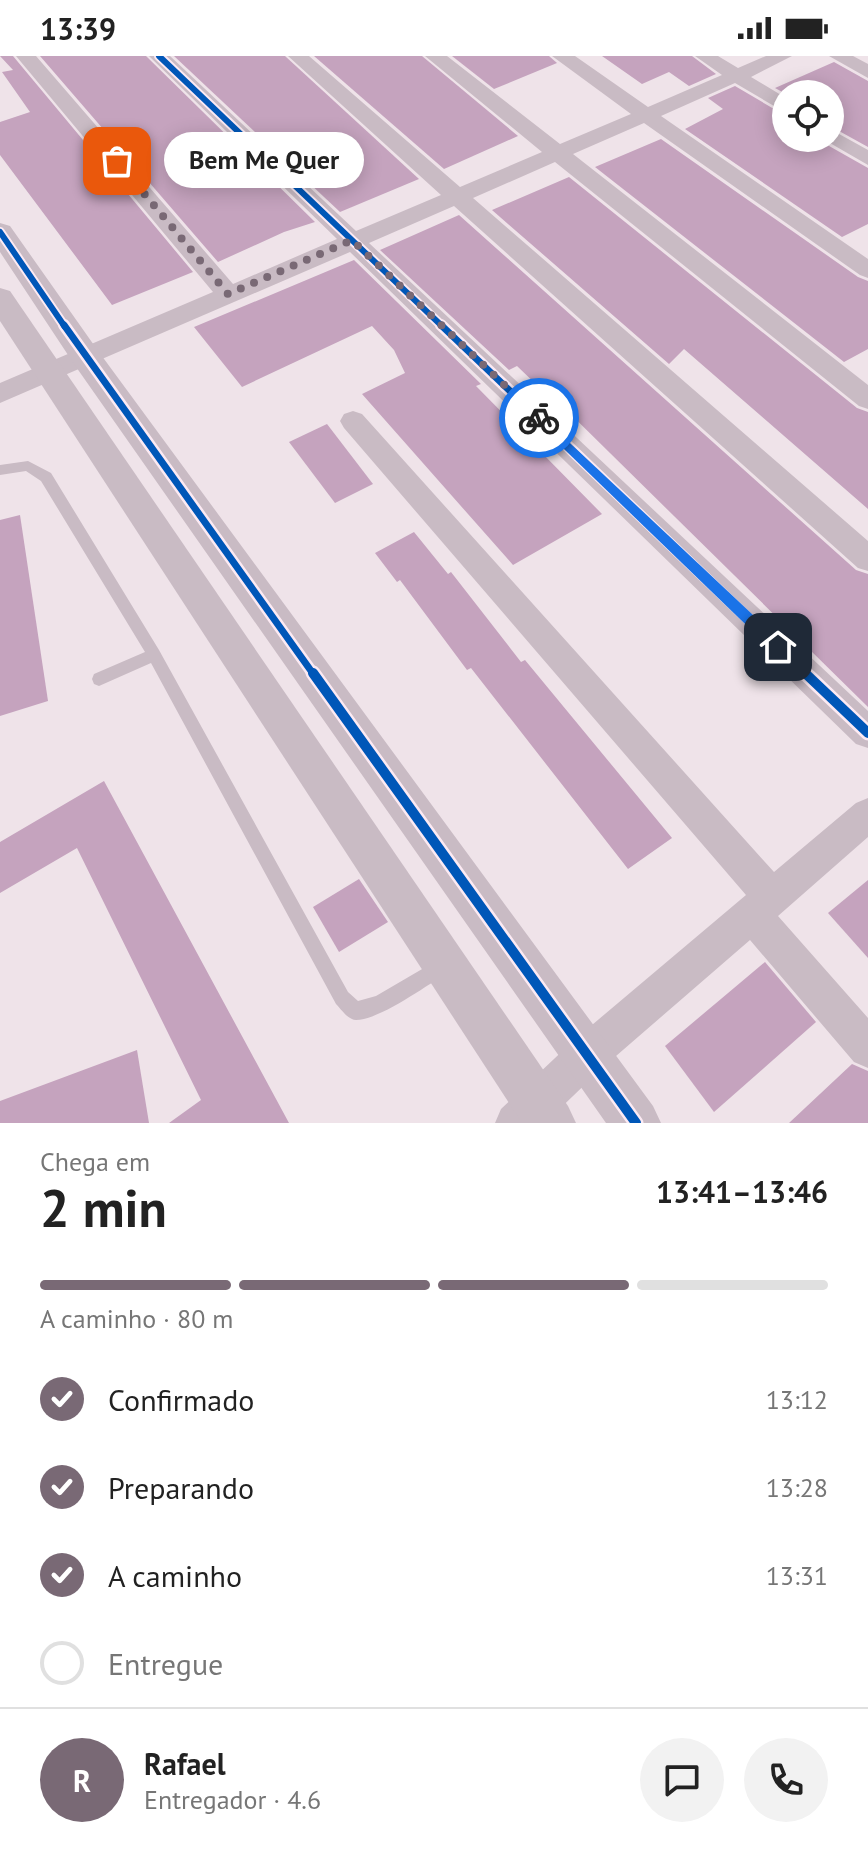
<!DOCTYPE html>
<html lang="pt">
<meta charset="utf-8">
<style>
body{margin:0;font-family:"PT Sans",sans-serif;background:#f2f2f2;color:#222;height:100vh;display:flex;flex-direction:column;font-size:30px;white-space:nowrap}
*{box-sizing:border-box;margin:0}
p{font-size:26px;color:#767676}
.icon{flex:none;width:44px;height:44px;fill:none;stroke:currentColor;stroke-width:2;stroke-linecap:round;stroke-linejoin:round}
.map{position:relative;height:1067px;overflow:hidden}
.panel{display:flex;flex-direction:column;background:#fff;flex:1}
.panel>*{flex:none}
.tools{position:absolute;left:772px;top:24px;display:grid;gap:16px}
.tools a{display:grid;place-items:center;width:72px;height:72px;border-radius:50%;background:#fff;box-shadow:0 4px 20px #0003;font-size:40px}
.pin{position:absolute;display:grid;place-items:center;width:68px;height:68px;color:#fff;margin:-34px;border-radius:16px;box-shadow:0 4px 12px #0006}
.courier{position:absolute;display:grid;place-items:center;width:80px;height:80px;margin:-40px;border:6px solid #1a73e8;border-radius:50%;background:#fff;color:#222;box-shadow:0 2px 10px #0007}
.bubble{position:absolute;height:56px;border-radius:28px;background:#fff;box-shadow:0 4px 20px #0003;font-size:26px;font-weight:600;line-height:56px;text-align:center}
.head em{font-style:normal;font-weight:600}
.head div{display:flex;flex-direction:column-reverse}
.head{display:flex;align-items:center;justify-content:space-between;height:136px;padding:0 40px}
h1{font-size:52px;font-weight:600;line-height:60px}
.bar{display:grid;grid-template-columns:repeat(4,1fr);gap:12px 8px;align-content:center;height:96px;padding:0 40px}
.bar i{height:10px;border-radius:6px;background:#e0e0e0}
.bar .on{background:#796975}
.bar p{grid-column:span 4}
.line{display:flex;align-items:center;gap:20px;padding:0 40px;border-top:2px solid #e0e0e0}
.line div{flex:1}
.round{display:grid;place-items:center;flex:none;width:84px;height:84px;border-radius:42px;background:#f2f2f2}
ol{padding:0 40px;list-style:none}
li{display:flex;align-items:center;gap:24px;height:88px}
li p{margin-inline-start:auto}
li .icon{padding:8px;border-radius:50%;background:#796975;color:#fff;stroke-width:4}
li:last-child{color:#767676}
li i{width:44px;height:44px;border:4px solid #e0e0e0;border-radius:50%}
.status{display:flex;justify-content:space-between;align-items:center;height:56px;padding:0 40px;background:#fff;direction:ltr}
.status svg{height:22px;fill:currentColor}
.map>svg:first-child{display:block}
</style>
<div class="status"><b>13:39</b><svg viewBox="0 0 49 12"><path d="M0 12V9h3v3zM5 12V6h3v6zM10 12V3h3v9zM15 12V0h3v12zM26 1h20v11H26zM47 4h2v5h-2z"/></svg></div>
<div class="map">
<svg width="868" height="1067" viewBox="0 0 868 1067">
<rect width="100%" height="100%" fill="#efe3e9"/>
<g fill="#c5a3be">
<polygon points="0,0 13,0 193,216 112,249 0,99 0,66 30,56 2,16 13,14"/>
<polygon points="40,0 146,0 315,166 284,176 218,206"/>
<polygon points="174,0 285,0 419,123 340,156"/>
<polygon points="314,0 422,0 518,80 444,113"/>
<polygon points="452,0 549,0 557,7 494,33"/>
<polygon points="602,0 692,0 716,18 689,30 669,16 642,28"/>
<polygon points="834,6 868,25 868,91 830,70 830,38 786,38 775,32"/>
<polygon points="735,30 786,60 786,82 820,82 822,86 868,112 868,168 842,181 685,73 723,53 708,42"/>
<polygon points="661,83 858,221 868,225 868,293 844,306 595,111"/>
<polygon points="569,121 857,352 868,356 868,453 684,293 669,308 492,154"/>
<polygon points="459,159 856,514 868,518 868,651 546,334 543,335 517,310 509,314 380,194"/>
<polygon points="354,204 481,328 476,330 602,458 513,509 362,338 405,317 394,294 372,270 242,331 194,271"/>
<polygon points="327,368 373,428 335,447 289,386"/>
<polygon points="20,459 48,645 0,660 0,464"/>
<polygon points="414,476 448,518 451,516 521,606 525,604 672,782 628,813 471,612 467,614 400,524 397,526 375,497"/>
<polygon points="104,725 289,1067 169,1067 201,1044 77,792 0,837 0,786"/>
<polygon points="359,823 388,866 339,896 313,851"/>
<polygon points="868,824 868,902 828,857"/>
<polygon points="765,906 816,966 714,1056 665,990"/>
<polygon points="137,994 149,1067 0,1067 0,1045"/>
<polygon points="852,1008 868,1015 868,1067 789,1067"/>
</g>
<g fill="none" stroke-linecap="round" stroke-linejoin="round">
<path fill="#c9bbc4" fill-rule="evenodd" d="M28 405 51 417 159 594 348 936 358 945 376 940 441 902 447 905 450 911 447 917C426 930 379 964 356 964 348 964 341 953 336 948L151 607 99 630 94 628 92 623 94 618 145 596 41 425 26 415 0 419V409Z"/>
<g fill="#c9bbc4" fill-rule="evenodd">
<polygon points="16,0 36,0 233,228 337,183 149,0 170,0 356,175 441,139 288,0 309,0 460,131 542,96 425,0 447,0 560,88 631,58 552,0 575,0 648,51 722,19 695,0 718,0 738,12 766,0 792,0 751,21 786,42 786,57 735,27 661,60 868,203 868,222 860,219 644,67 573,98 868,329 868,353 859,350 555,106 473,142 868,485 868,515 858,512 454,150 369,187 868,655 868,692 856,688 350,196 0,347 0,327 213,236"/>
<polygon points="829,0 853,0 868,8 868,22"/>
<polygon points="830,73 868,94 868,109 823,83 830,82"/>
<polygon points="353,355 362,358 774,816 856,747 868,742 868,781 778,860 868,962 868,1012 854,1006 750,884 601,1013 545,1067 495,1067 501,1053 573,985 746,839 344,372 340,365 344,358"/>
</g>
<g fill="#c9bbc4" fill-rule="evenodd">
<polygon points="0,167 10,170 96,292 653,1050 661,1067 606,1067 74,308 0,196"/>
<polygon points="0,232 10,235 568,1050 576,1067 522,1067 0,265"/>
</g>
<g stroke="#fceaf3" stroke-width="10">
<g id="cycleway-far2">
<polyline points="159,0 443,271"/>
<polyline points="0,176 65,271"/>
</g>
</g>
<g stroke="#fceaf3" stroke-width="12">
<g id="cycleway-far1">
<polyline points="64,269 314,619"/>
<polyline points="441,269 807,619"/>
</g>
</g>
<g stroke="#fceaf3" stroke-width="15">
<g id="cycleway">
<polyline points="313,617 636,1067"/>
<polyline points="805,617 868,677"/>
</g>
</g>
<use href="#cycleway-far2" stroke="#0057b8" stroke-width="6"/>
<use href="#cycleway-far1" stroke="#0057b8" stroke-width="7"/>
<use href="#cycleway" stroke="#0057b8" stroke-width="10"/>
</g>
<polygon fill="#1a73e8" points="539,358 783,587 783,595 773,595 535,365 533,362"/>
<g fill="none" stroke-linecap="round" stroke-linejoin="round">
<polyline stroke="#796975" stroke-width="8" stroke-dasharray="0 14.4" points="117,105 228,238 352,184 539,362"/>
</g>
</svg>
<div class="tools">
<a><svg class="icon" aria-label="locate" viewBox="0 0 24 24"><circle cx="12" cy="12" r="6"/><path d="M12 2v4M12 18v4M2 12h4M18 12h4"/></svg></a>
</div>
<div class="pin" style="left:117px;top:105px;background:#ea580c"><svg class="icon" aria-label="bag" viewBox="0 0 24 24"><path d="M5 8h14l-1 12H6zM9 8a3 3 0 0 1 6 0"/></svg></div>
<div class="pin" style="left:778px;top:591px;background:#1f2937"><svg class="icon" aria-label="home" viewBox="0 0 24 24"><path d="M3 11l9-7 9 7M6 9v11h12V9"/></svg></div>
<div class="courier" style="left:539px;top:362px"><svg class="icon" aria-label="bike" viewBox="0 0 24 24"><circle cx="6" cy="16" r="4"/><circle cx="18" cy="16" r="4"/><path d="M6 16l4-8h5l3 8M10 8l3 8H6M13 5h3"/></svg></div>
<div class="bubble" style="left:164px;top:76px;width:200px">Bem Me Quer</div>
</div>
<section class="panel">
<div class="head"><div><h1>2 min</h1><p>Chega em</p></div><em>13:41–13:46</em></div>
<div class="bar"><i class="on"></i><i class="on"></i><i class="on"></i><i></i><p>A caminho · 80 m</p></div>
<ol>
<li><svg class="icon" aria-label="check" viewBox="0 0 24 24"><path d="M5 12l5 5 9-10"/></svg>Confirmado<p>13:12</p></li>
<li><svg class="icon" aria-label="check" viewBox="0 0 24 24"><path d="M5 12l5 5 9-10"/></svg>Preparando<p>13:28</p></li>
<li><svg class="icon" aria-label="check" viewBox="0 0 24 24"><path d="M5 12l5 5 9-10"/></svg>A caminho<p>13:31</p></li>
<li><i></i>Entregue</li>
</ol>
<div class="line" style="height:144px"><b class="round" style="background:#796975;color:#fff">R</b><div><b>Rafael</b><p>Entregador · 4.6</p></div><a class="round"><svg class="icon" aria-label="chat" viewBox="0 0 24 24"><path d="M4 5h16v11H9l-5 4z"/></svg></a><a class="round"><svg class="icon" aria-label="phone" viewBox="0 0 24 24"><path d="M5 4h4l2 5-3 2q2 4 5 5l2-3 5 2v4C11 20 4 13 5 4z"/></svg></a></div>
</section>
